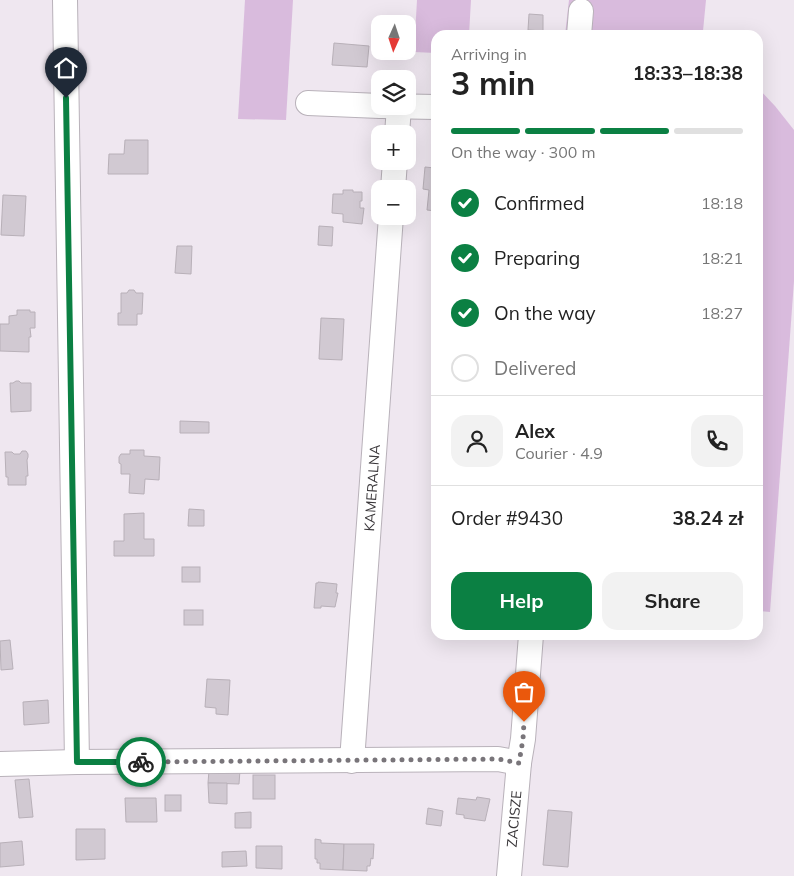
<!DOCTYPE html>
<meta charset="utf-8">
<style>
body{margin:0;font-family:Mulish,sans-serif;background:#f2f2f2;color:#222;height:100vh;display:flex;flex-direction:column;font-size:19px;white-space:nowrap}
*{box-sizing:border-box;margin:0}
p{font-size:16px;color:#767676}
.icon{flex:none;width:28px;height:28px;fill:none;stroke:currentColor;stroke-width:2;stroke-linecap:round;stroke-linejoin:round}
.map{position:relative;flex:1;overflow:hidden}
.panel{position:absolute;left:431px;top:30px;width:332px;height:610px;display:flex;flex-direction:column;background:#fff;border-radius:15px;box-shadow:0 5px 20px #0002}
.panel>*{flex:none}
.needle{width:32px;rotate:183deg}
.fabs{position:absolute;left:371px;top:15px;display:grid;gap:10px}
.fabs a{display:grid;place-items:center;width:45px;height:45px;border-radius:10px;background:#fff;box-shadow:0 5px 20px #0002;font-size:25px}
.pin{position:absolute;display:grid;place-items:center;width:42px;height:42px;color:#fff;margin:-51px -21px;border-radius:50% 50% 50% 0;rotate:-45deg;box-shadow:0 0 5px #0007}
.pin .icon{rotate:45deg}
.courier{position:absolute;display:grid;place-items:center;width:50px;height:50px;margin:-25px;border:4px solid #0b8043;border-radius:50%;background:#fff;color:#222;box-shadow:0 1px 6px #0007}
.overview em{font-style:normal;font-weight:700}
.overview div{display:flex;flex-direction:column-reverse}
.overview{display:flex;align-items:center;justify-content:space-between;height:85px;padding:0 20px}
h1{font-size:32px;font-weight:700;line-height:38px}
.bar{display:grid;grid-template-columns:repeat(4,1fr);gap:8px 5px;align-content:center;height:60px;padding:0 20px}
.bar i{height:6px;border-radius:4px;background:#e0e0e0}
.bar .current{background:#0b8043}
.bar p{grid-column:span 4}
.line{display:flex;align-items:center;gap:12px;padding:0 20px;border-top:1px solid #e0e0e0}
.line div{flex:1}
.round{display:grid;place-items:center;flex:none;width:52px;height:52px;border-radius:15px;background:#f2f2f2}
ol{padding:0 20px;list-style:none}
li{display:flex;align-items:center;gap:15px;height:55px}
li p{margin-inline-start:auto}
li .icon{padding:5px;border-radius:50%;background:#0b8043;color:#fff;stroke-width:4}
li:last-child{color:#767676}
li i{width:28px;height:28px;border:2px solid #e0e0e0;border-radius:50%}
.button{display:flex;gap:10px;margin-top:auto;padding:10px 20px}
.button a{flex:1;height:58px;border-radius:15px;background:#0b8043;color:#fff;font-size:20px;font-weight:700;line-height:58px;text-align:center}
.button a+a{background:#f2f2f2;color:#222}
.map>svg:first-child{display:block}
</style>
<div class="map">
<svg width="794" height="876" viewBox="0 0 794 876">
<rect width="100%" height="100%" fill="#efe7f0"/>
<g fill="#d9bbdd">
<polygon points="245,0 293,0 286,120 238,119"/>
<polygon points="417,0 471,0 469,35 436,35 436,53 414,52"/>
<polygon points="569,0 706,0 703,31 706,35 565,35"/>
<polygon points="759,89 775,106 794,130 794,281 770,612 759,611"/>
</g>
<g fill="#d1c9d2" stroke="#b8b0b8">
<polygon points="529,14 543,15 543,31 528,30"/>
<polygon points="334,43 369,46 367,67 332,65"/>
<polygon points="125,140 148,140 148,174 108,174 109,154 124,154"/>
<polygon points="435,166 436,166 436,211 427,210 429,190 423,189 425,167 435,168"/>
<polygon points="343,190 353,190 353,192 362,192 362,201 360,201 360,208 364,208 362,224 343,222 343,214 332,213 333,194 343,194"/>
<polygon points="3,195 26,196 24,236 1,235"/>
<polygon points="319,226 333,227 332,246 318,245"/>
<polygon points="177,246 192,246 191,274 175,273"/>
<polygon points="129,290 134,290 136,293 143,293 142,314 137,314 137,325 118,325 118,313 121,313 121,293 127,293"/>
<polygon points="17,310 30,310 30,312 35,312 35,328 30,328 31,337 29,337 29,352 0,351 0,324 9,324 9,316 17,315"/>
<polygon points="321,318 344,319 342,360 319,359"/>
<polygon points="16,381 19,381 21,383 31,383 31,411 11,412 10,383 13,383"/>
<polygon points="180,421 209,422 209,433 180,433"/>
<polygon points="130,450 144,450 144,456 160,457 159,480 145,479 144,494 129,493 130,474 121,474 121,464 119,463 119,457 121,454 130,454"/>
<polygon points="22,451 26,451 28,454 28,457 27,460 28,476 26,476 26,485 8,485 8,477 6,477 5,452 12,452 14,454 20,454"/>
<polygon points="189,509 204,510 204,526 188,526"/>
<polygon points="144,513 144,539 154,539 154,556 114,556 114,541 124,541 124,514"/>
<rect x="182" y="567" width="18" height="15"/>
<polygon points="318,582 337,584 336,593 338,593 335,607 321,606 321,608 314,608 316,583 318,583"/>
<rect x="184" y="610" width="19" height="15"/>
<polygon points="10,640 13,669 1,670 0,641"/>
<polygon points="207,679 230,680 228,715 216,714 216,708 205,707"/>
<polygon points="48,700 49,723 24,725 23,702"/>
<polygon points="209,770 240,770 239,784 208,783"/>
<rect x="253" y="775" width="22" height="24"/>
<polygon points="29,779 33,817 19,818 15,780"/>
<polygon points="208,783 227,783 227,804 209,803"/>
<rect x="165" y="795" width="16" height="16"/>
<polygon points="477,797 490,799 485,821 464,818 464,815 456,814 458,798 476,800"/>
<polygon points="125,798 156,798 157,822 126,822"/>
<polygon points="428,808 443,811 441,826 426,824"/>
<polygon points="548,810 572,812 568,867 543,865"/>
<polygon points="251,812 251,828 235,828 235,813"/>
<polygon points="76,829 105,829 105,859 76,860"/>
<polygon points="315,839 321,840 321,843 344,844 343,870 320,869 320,863 317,863 317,859 315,859"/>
<polygon points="22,841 24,865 0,867 0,843"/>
<polygon points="344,844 374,844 373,859 371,858 370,866 367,866 367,871 343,870"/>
<polygon points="256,846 282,846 282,869 256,868"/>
<polygon points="246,851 247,866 222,867 222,852"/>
</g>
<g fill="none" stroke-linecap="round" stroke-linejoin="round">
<g stroke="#b9b2ba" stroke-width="26">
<g id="minor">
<polyline points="65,0 77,762"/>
<polyline points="579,35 581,11"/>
<polyline points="308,103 380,106"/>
<polyline points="382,106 436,107"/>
<polyline points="397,134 399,107"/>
<polyline points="393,189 395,161"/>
<polyline points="352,761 391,216"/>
<polyline points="519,763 523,739 531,635"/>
<polyline points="0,764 77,762 498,759 519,763 509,876"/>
</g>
</g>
<use href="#minor" stroke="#fff" stroke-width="24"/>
</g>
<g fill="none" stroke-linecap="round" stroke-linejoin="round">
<polyline stroke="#79757a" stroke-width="5" stroke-dasharray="0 9" points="141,762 498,759 519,763 523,739 524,722"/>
<polyline stroke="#0b8043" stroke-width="6" points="66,98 77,762 141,762"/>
</g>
<g text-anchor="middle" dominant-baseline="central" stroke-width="4" stroke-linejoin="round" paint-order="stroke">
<g font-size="14" fill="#3a373a" stroke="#fff">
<text transform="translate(372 488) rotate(-86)">KAMERALNA</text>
<text transform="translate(514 819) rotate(-85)">ZACISZE</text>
</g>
</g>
</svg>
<div class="fabs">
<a><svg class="needle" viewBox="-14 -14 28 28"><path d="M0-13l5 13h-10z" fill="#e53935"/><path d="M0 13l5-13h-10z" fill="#767676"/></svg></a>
<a><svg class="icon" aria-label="layers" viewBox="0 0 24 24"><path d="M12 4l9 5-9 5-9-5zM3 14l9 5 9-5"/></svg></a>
<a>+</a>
<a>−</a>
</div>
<div class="pin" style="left:524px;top:722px;background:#ea580c"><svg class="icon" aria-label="bag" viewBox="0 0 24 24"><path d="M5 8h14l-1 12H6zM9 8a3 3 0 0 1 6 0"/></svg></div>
<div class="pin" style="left:66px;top:98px;background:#1f2937"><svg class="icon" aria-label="home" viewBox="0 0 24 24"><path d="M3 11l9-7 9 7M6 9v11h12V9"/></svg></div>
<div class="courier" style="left:141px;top:762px"><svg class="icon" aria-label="bike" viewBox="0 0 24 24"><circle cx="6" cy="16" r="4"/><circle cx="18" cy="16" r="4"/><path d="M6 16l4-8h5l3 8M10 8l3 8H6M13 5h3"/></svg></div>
<section class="panel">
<div class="overview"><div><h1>3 min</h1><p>Arriving in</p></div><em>18:33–18:38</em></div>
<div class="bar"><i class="current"></i><i class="current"></i><i class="current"></i><i></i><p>On the way · 300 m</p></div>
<ol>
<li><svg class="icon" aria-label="check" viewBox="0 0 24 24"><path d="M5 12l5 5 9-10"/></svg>Confirmed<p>18:18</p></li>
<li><svg class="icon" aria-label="check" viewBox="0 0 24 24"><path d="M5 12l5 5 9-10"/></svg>Preparing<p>18:21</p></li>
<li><svg class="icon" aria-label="check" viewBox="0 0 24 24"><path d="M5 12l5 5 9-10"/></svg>On the way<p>18:27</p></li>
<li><i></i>Delivered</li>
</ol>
<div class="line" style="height:90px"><a class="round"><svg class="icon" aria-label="person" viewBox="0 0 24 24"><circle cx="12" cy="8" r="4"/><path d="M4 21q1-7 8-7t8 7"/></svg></a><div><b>Alex</b><p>Courier · 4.9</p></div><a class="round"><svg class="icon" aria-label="phone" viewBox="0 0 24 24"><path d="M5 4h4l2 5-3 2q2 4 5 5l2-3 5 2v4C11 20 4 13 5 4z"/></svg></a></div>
<div class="line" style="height:65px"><div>Order #9430</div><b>38.24 zł</b></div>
<div class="button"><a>Help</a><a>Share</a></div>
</section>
</div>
